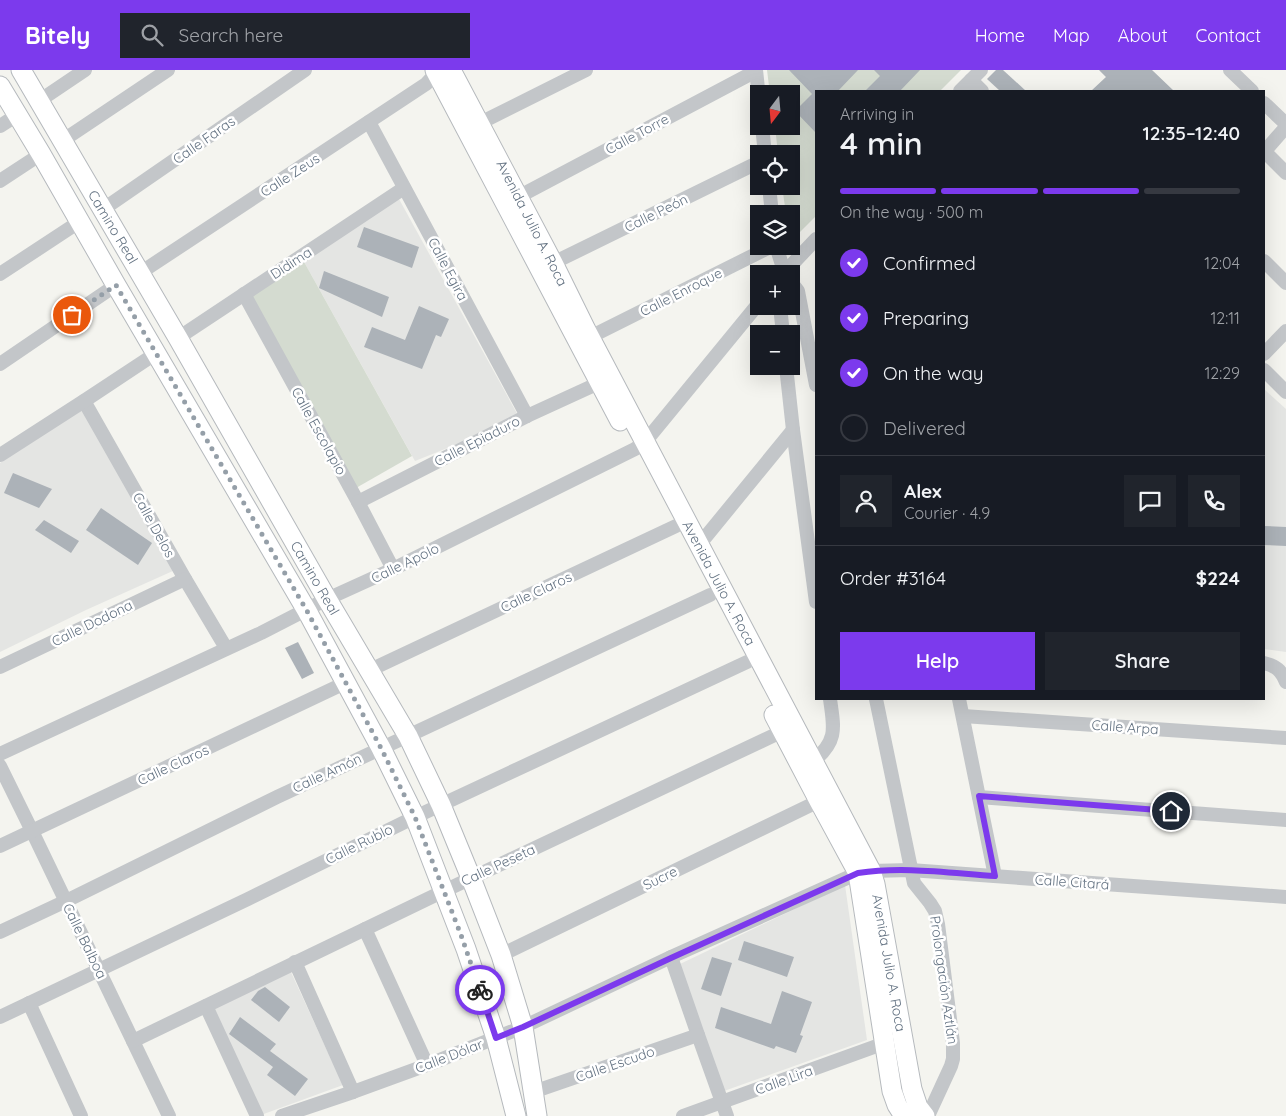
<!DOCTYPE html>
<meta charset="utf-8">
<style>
body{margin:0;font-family:Quicksand,sans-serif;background:#20242c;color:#f1f3f6;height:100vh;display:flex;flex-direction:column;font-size:19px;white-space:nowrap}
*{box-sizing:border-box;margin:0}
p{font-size:16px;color:#9ea1a6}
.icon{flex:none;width:28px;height:28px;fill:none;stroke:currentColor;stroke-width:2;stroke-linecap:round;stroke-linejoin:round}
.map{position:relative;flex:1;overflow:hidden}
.side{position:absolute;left:815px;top:20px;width:450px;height:610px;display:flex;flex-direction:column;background:#171b24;border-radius:0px;box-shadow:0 5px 20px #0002}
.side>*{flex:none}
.needle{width:32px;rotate:196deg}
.controls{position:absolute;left:750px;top:15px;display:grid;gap:10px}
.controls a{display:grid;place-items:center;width:50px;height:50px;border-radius:0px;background:#171b24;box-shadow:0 5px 20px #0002;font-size:25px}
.pin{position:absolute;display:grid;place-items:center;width:42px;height:42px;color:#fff;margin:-21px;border:2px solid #fff;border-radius:50%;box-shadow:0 1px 5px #0007}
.courier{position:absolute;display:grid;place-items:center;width:50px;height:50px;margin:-25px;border:4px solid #7c3aed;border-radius:50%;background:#fff;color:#222;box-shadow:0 1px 6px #0007}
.summary em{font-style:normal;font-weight:600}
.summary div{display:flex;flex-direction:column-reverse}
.summary{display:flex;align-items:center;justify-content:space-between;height:85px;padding:0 25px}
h1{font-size:32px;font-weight:600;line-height:38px}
.bar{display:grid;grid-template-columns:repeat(4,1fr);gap:8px 5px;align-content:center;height:60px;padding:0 25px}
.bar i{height:6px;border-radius:4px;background:#363941}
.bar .on{background:#7c3aed}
.bar p{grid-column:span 4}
.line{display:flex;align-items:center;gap:12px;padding:0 25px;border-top:1px solid #363941}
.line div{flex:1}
.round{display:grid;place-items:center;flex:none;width:52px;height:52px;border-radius:0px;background:#20242c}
ol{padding:0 25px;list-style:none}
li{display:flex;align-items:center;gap:15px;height:55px}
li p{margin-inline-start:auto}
li .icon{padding:5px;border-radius:50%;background:#7c3aed;color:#fff;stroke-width:4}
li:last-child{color:#9ea1a6}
li i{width:28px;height:28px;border:2px solid #363941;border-radius:50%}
.button{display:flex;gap:10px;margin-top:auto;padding:10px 25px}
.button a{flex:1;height:58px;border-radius:0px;background:#7c3aed;color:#fff;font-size:20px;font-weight:600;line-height:58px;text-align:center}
.button a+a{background:#20242c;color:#f1f3f6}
header{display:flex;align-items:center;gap:30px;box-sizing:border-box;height:70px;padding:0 25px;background:#7c3aed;color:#fff}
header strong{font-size:24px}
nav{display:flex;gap:28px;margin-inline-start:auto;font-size:18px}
.search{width:350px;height:45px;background:#20242c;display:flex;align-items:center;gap:12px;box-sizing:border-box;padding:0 18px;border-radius:0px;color:#9ea1a6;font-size:19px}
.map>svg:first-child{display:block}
</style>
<header>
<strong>Bitely</strong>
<div class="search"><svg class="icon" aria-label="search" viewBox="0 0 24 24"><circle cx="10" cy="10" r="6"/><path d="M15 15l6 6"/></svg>Search here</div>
<nav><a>Home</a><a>Map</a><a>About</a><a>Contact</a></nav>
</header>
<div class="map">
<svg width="1286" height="1046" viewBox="0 0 1286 1046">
<rect width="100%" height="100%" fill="#f4f4ef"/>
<g fill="#e4e5e3">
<polygon points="399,129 520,349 415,391 303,190"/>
<polygon points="1264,319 1286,339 1286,582 1264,579"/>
<polygon points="82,335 175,500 86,540 0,582 0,393"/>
<polygon points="845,815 867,970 724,1021 680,894"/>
<polygon points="290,900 343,1015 261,1045 213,939"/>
</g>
<g fill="#d4dbd0">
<polygon points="767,0 961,0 940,21 816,21 816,146 791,171 791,144 786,144 782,116 791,116 791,84 778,84 775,56 791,56 791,24 770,24"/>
<polygon points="303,190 412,386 356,418 251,225"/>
</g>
<g fill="#acb2b8">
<polygon points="789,0 858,0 838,21 816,21 816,63 795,41 812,24"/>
<polygon points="874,0 920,0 900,21 865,21 880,6"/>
<polygon points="996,0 1003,0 1026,21 1000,21 987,9"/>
<polygon points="1099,0 1152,0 1174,21 1091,21 1106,7"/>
<polygon points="364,157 419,177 412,198 357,177"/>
<polygon points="324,201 389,227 382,247 319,218"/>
<polygon points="419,236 449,249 441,267 436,265 422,299 364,277 372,257 405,270"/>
<polygon points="13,403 52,419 39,438 4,423"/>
<polygon points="101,438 152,473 138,495 86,460"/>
<polygon points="44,450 79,471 71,483 35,460"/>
<polygon points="1264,456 1286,457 1286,476 1264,475"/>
<polygon points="298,572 314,603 302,609 285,578"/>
<polygon points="744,871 794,887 787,907 738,890"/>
<polygon points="712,887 732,893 721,926 701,919"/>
<polygon points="265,917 290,937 279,952 251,930 258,921"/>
<polygon points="782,921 812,932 800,965 803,966 796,983 776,976 774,979 715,958 721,937 771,954"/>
<polygon points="240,947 276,974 270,981 308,1009 295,1026 267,1005 273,997 229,964"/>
</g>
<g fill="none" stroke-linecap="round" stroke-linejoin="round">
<g stroke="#b5b9bd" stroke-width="21">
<g id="secondary">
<polyline points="21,0 178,268 327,529 408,666 441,735 471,808 501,885 523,957 537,1046"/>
<polyline points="435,0 620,351"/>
<polyline points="451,0 553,193 586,260 645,372 871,801 875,814 912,1019 918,1037 925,1046"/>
<polyline points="0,16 41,84 116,215 307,541 381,678 415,747 466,879 496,968 516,1046"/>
<polyline points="774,645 819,731 858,803 892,1021 897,1035 904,1046"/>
</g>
</g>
<g stroke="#c3c6c9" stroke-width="14">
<polyline points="756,0 759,28"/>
<polyline points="1230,0 1252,21"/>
<polyline points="971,10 982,21"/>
<polyline points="960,21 981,0"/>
<polyline points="39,31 85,0"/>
<polyline points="1264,33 1286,54"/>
<polyline points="369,52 527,346"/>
<polyline points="480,53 586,0"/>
<polyline points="0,56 17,45"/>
<polyline points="762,56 765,84"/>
<polyline points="62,71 168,0"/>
<polyline points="1264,81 1286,103"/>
<polyline points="1264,82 1286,57"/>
<polyline points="0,111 41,84"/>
<polyline points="769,116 772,144"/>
<polyline points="518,127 756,1"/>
<polyline points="102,140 305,0"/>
<polyline points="776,176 785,204"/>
<polyline points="1264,191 1286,213"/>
<polyline points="553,193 759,92"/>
<polyline points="140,203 426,14 439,0"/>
<polyline points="0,204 79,152"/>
<polyline points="783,204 816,169"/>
<polyline points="791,212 798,221 816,315"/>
<polyline points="244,224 358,432 393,499"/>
<polyline points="780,236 783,264"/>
<polyline points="590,267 772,176"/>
<polyline points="178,268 404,118"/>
<polyline points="1264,284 1286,261"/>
<polyline points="0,294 116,215"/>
<polyline points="786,296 793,360 816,532"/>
<polyline points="1264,300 1286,322"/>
<polyline points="84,331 185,509 226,578"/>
<polyline points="0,385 84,331 155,284"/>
<polyline points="358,432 527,346 599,313"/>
<polyline points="699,475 793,360"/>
<path d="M1264 593C1276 596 1281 600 1286 612"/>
<polyline points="0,597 185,509"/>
<polyline points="370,600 676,456"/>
<polyline points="876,629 914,813 930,833 935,841 938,854 953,973 953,989 951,996 928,1046"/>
<polyline points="959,629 995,806"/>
<polyline points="963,646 1286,668"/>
<polyline points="0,684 261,563 327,529 393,499 635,379 645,372 759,233"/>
<path d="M814 691C838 670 834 658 830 629"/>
<polyline points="0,696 32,761 169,1046"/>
<polyline points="979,727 1286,750"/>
<polyline points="0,776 345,613"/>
<polyline points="365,859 427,995"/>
<polyline points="0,862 66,831 277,727 710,525"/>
<polyline points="501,885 819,731"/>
<polyline points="671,887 698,965 727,1046"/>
<polyline points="295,892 353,1022"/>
<polyline points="29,933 81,1046"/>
<polyline points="206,936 257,1046"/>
<polyline points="0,947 248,829 415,747 747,592"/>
<polyline points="133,971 444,821 783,661"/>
<polyline points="533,1022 698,965"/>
<polyline points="282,1046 353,1022 427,995 523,957 671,887 858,803 871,801 910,800 1286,827"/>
<polyline points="683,1046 885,973"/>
</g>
<use href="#secondary" stroke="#fff" stroke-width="19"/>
</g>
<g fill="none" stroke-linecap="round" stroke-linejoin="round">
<polyline stroke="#959fa8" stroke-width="5" stroke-dasharray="0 9" points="72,245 116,215 307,541 381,678 415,747 461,865 480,920"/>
<path stroke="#7c3aed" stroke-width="6" d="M480 920 496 968 523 957 671 888 858 803C903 796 950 803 995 806L979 726 1171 741"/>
</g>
<g text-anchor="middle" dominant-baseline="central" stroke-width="5" stroke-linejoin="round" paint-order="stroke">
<g font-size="14" fill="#627181" stroke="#fff">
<text transform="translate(637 64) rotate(-28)">Calle Torre</text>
<text transform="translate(204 70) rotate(-35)">Calle Faras</text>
<text transform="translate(290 105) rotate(-33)">Calle Zeus</text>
<text transform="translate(656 143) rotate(-26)">Calle Peón</text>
<text transform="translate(532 153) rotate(63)">Avenida Julio A. Roca</text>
<text transform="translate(113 157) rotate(59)">Camino Real</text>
<text transform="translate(291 193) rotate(-33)">Didima</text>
<text transform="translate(448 199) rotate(62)">Calle Egira</text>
<text transform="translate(681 222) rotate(-27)">Calle Enroque</text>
<text transform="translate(319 361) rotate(61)">Calle Escolapio</text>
<text transform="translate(477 371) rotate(-27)">Calle Epiaduro</text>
<text transform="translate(154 455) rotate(61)">Calle Delos</text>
<text transform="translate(405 493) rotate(-26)">Calle Apolo</text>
<text transform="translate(315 508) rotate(60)">Camino Real</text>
<text transform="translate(719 513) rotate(62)">Avenida Julio A. Roca</text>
<text transform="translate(536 522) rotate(-25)">Calle Claros</text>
<text transform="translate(92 553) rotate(-26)">Calle Dodona</text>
<text transform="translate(1125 657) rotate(4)">Calle Arpa</text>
<text transform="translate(173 695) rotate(-25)">Calle Claros</text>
<text transform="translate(327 703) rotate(-25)">Calle Amón</text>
<text transform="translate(359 774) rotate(-26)">Calle Rublo</text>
<text transform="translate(498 795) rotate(-25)">Calle Peseta</text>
<text transform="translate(660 808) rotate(-26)">Sucre</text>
<text transform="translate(1072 812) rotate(4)">Calle Citará</text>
<text transform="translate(85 871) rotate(64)">Calle Balboa</text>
<text transform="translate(889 893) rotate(80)">Avenida Julio A. Roca</text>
<text transform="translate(944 910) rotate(82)">Prolongación Aztlán</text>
<text transform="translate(449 986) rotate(-21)">Calle Dólar</text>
<text transform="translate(615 994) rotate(-19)">Calle Escudo</text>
<text transform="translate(784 1010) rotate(-20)">Calle Lira</text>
</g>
</g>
</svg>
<div class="controls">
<a><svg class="needle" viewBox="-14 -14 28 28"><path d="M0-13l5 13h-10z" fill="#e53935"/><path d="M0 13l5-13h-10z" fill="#9ea1a6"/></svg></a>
<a><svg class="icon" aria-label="locate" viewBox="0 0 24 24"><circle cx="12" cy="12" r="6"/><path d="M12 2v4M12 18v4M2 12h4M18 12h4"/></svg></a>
<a><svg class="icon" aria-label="layers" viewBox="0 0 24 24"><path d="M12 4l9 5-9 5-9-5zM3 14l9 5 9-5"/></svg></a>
<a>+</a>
<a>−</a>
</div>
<div class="pin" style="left:72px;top:245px;background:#ea580c"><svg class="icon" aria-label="bag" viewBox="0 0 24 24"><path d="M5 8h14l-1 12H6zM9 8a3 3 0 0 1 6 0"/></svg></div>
<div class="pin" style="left:1171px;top:741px;background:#1f2937"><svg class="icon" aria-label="home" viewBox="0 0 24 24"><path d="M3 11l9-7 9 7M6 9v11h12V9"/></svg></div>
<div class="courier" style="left:480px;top:920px"><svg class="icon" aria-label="bike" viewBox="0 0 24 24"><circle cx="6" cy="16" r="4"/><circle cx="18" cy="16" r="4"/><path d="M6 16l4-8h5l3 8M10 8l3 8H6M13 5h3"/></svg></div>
<section class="side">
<div class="summary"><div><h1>4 min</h1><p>Arriving in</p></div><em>12:35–12:40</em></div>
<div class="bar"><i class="on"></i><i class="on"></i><i class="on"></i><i></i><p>On the way · 500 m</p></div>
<ol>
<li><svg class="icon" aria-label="check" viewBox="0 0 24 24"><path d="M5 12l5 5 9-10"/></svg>Confirmed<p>12:04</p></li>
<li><svg class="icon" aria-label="check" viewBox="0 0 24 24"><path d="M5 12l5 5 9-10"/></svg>Preparing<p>12:11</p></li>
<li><svg class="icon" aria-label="check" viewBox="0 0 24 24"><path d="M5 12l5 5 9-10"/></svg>On the way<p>12:29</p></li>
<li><i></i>Delivered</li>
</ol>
<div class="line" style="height:90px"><a class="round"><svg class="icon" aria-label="person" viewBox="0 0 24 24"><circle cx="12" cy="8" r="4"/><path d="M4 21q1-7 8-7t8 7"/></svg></a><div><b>Alex</b><p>Courier · 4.9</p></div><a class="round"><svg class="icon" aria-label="chat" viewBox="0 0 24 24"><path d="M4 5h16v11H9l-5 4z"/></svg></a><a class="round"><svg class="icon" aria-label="phone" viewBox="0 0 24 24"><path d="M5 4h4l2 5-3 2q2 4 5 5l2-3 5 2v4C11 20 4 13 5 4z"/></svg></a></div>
<div class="line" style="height:65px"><div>Order #3164</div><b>$224</b></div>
<div class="button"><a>Help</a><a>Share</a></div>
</section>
</div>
